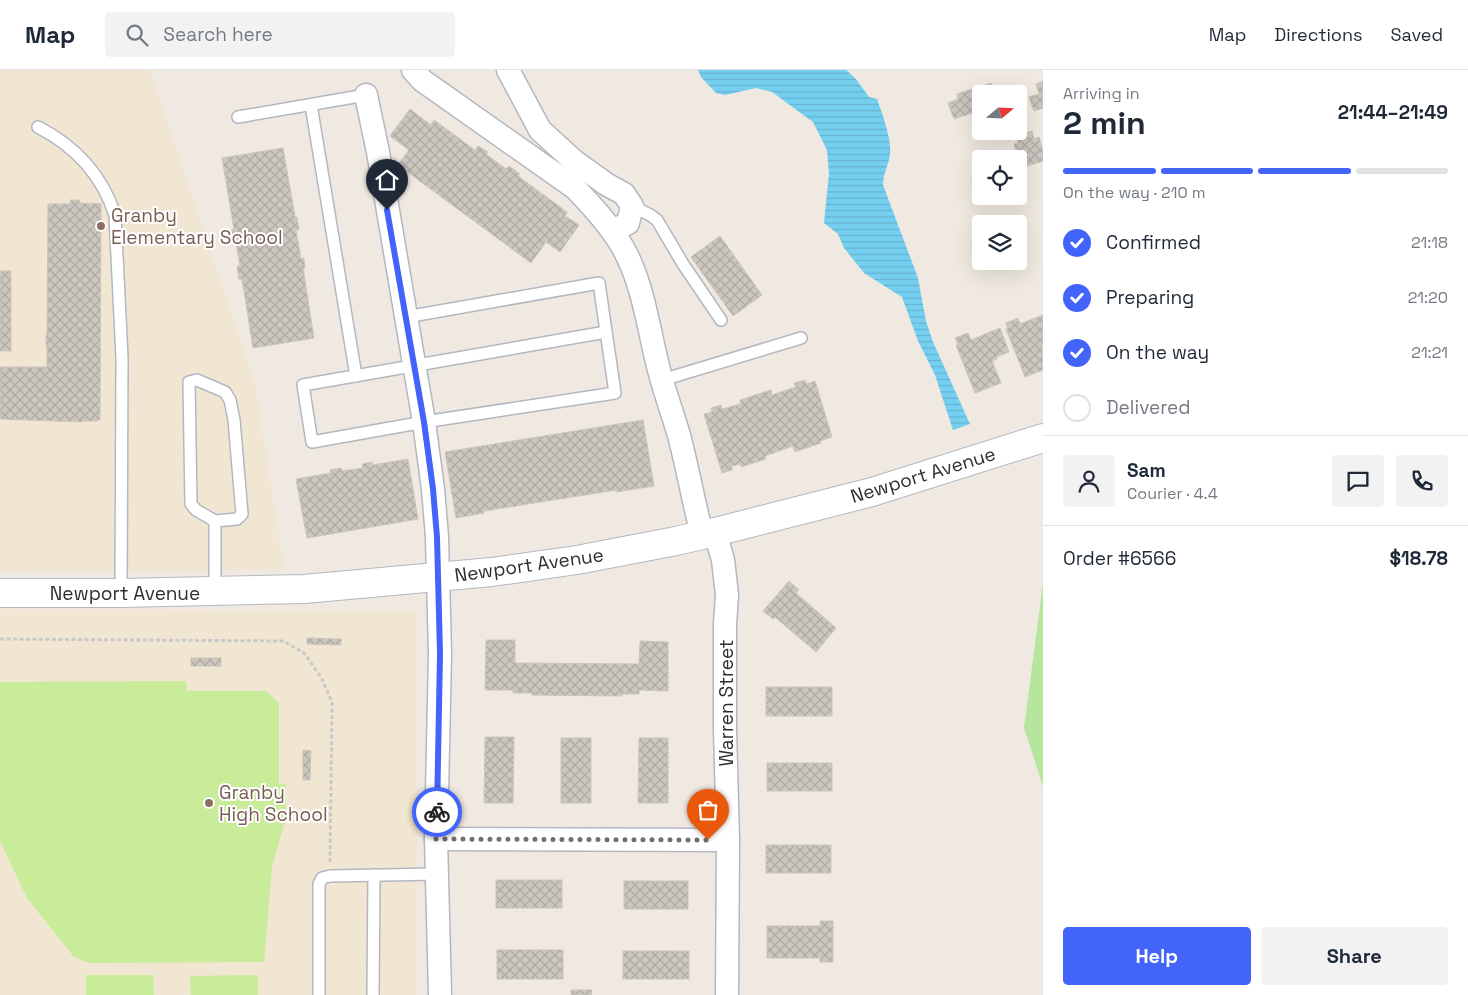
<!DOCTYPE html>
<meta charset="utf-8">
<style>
body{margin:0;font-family:"Space Grotesk",sans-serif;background:#f2f2f3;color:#1f2937;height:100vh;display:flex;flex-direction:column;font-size:19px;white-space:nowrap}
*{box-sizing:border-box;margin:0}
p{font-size:16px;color:#747a83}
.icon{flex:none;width:28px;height:28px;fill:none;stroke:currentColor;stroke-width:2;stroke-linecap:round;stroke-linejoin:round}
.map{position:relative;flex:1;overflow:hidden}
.sheet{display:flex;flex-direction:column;background:#fff;width:425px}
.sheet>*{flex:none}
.needle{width:32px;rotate:71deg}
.buttons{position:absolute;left:972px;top:15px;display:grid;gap:10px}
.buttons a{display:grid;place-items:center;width:55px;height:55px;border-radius:5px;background:#fff;box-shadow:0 5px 20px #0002;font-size:25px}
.pin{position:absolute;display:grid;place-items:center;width:42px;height:42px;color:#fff;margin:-51px -21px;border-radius:50% 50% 50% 0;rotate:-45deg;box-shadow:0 0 5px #0007}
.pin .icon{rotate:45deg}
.courier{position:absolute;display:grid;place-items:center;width:50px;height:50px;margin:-25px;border:4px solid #4264fb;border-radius:50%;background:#fff;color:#222;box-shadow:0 1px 6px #0007}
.head em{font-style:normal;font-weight:800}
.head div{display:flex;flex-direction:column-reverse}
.head{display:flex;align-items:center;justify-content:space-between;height:85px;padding:0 20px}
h1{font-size:32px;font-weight:800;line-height:38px}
.bar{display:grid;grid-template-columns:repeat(4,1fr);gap:8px 5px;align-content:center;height:60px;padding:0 20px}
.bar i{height:6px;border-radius:4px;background:#e0e1e3}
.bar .current{background:#4264fb}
.bar p{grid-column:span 4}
.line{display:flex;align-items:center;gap:12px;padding:0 20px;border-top:1px solid #e0e1e3}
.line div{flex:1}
.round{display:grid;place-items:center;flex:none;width:52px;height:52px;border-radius:5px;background:#f2f2f3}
ol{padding:0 20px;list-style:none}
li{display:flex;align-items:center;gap:15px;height:55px}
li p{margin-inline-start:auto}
li .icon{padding:5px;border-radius:50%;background:#4264fb;color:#fff;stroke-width:4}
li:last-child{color:#747a83}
li i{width:28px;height:28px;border:2px solid #e0e1e3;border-radius:50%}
.action{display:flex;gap:10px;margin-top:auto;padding:10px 20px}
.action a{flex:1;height:58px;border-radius:5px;background:#4264fb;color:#fff;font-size:20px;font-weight:800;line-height:58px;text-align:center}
.action a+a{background:#f2f2f3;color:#1f2937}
header{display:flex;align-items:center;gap:30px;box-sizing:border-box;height:70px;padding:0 25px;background:#fff;border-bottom:1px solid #e0e1e3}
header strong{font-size:24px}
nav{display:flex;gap:28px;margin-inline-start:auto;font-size:18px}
.search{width:350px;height:45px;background:#f2f2f3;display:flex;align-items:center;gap:12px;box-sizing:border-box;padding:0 18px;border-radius:5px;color:#747a83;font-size:19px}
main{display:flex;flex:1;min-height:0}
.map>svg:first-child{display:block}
</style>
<header>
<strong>Map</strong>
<div class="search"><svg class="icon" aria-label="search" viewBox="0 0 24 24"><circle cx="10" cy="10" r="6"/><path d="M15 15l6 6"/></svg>Search here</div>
<nav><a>Map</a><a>Directions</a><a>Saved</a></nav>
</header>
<main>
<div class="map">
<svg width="1043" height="925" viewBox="0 0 1043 925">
<defs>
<pattern id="water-rules" width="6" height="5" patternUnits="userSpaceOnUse" patternTransform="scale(1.25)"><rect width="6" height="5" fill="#75cff0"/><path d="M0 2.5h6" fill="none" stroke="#66b2ce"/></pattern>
<pattern id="building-cross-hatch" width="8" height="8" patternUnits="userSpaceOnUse" patternTransform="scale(1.25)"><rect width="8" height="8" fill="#cbc7bf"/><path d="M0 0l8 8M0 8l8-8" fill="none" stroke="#afaba4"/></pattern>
</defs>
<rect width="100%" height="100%" fill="#efe9e1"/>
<g fill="#f0e6d1">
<polygon points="0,0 150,0 255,313 284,499 0,502"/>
<polygon points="0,539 417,541 417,925 0,925"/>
</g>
<polygon fill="#b6e59e" points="1043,513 1043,716 1024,658"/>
<g fill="#c9ec9a">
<polygon points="186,611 187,621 266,621 279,633 279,714 286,714 286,747 272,797 264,892 89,893 74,887 27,828 0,771 0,612"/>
<polygon points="86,905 153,905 154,925 86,925"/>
<polygon points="258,905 258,925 191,925 190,906"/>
</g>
<path fill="url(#water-rules)" d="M698 0H846L856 9 869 27 877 29C882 43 892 70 890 84 889 95 883 103 883 115L918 208 926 251 933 272 970 354 953 360 935 305 918 271 902 227 864 203 844 178 838 164 824 153 829 104 827 80 813 52 772 22 756 18 725 25 716 23 701 7Z"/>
<g fill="url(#building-cross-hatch)" stroke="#cbc5ba">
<polygon points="1043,11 1043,38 1034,41 1029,27 1039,24 1036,14"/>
<polygon points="991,13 994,24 981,24 981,40 954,49 948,33 958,29 957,24"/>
<polygon points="410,39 431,55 434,50 475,80 478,76 488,82 486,84 506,99 509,96 520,104 518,106 567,142 565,146 579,155 560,182 546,172 531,193 398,95 409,80 390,66"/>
<polygon points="1032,61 1034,69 1039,67 1043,81 1043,91 1021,98 1014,74 1018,73 1016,66"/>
<polygon points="283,78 295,147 297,147 299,160 296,160 301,189 304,188 305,198 303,198 314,268 253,278 242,209 239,209 237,196 240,196 236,172 233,172 231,160 234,159 222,88"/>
<polygon points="70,130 79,130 80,133 101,134 100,349 98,351 82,351 82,352 0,349 0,297 47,297 47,276 46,276 46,265 47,265 48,134 69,134 71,133"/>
<polygon points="720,166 762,225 733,246 691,187"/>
<rect x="0" y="201" width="11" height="80"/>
<polygon points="1043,245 1043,275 1042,275 1043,300 1025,307 1006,259 1008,258 1006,253 1018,248 1020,254"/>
<polygon points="1000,258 1009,282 996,287 997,289 992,291 1001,313 975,323 956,275 958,274 955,268 968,263 971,270"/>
<polygon points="805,310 807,314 815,311 832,367 820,371 821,373 795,382 793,376 765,386 766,389 741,397 740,394 732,396 732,400 722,403 704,344 712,342 711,338 721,335 722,339 741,334 740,330 771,320 772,325 796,317 794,313"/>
<polygon points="643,350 654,416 616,422 616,420 484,441 484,443 456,448 445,382"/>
<polygon points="408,389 418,449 307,468 296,409 331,403 330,400 341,398 342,401 363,398 362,394 372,392 373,395"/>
<polygon points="789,511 799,520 796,523 836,558 816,582 775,547 773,549 763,541"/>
<polygon points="307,568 341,569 341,575 307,574"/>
<polygon points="486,570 515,570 515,593 639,594 640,571 668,572 668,621 639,620 639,624 622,624 622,626 532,625 532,623 513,623 513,620 485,620"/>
<rect x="191" y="588" width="30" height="8"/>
<rect x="766" y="617" width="66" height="29"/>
<polygon points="485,667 514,667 513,733 484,733"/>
<rect x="561" y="668" width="30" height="65"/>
<polygon points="639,668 668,668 668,733 638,733"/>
<polygon points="303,680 311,681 310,710 303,710"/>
<rect x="767" y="693" width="65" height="28"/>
<rect x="766" y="775" width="65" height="28"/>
<rect x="496" y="810" width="66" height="28"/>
<rect x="624" y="811" width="64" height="28"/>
<polygon points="820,851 833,851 833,892 820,892 820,888 767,888 767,856 820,856"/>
<rect x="497" y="880" width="66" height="29"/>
<rect x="623" y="881" width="66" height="28"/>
<polygon points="571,920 592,920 591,925 571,925"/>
</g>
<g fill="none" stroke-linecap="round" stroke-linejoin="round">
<g stroke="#b4b7c1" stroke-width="14">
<g id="lane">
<polyline points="311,35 356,306"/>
<polyline points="238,47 366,25"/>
<path d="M38 57C75 76 102 105 115 145L122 288 121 523"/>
<polyline points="632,136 650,145 657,150 683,194 721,250"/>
<polyline points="406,247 599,213 615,323 424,352 312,372 303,315 606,262"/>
<polyline points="662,310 801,268"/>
<polyline points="215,451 237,449 242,444 234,350 230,330 225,322 197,310 189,312 191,434 196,440 215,451 215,522"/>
<polyline points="319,925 319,814 322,808 330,806 437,804"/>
<polyline points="373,925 374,805"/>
</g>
</g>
<g stroke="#b4b7c1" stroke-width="25">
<g id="street">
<path d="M413 0 423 11 443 25 575 118C592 136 609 154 622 176 643 212 648 257 658 296 664 321 673 344 680 369 688 401 694 433 702 465"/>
<polyline points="508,0 540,60 574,91 606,114 624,124 632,136 628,153 613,161"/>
<polyline points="366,25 378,82 424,352 433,419 437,467 440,584 436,769 440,925"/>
<polyline points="715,462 723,490 727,525 725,554 725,659 728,770 727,925"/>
<polyline points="436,769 728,770"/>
</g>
</g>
<g stroke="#b4b7c1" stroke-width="30">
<polyline id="secondary" points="0,523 121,523 304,519 492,502 577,490 676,471 715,462 872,422 1043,368"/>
</g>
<polyline stroke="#c9c9c9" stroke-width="3" stroke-dasharray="4 2.5" stroke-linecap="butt" points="0,569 283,571 304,583 321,607 332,632 330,792"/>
<use href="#lane" stroke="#fff" stroke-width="11"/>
<use href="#street" stroke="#fff" stroke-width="22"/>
<use href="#secondary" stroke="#fff" stroke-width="28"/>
</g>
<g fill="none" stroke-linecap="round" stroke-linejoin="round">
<polyline stroke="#726f6d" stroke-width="5" stroke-dasharray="0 9" points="437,742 436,769 708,770"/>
<polyline stroke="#4264fb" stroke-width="6" points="387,140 424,352 433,419 437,467 440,584 437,742"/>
</g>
<g fill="#8d6e63" stroke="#fff" stroke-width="2">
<circle cx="101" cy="156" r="5"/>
<circle cx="209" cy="733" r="5"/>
</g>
<g text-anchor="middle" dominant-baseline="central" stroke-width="4" stroke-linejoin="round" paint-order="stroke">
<g font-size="19" fill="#785e54" stroke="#fff" text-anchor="start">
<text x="111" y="145">Granby<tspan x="111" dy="22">Elementary School</tspan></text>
<text x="219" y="722">Granby<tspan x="219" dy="22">High School</tspan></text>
</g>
<g font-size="19" fill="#2e2e2e" stroke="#fff">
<text transform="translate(923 405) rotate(-17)">Newport Avenue</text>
<text transform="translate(529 495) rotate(-8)">Newport Avenue</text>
<text x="125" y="523">Newport Avenue</text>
<text transform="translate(726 633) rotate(-90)">Warren Street</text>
</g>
</g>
</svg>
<div class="buttons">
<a><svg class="needle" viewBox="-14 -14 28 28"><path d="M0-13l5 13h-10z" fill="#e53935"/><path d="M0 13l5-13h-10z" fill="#747a83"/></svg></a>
<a><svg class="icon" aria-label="locate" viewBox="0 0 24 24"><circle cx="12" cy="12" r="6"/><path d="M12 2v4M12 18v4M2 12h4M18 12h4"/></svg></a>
<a><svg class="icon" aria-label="layers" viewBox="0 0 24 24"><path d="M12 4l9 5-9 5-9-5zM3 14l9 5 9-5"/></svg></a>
</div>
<div class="pin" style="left:708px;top:770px;background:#ea580c"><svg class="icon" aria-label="bag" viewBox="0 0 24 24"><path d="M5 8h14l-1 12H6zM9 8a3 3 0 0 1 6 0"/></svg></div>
<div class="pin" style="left:387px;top:140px;background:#1f2937"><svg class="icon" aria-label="home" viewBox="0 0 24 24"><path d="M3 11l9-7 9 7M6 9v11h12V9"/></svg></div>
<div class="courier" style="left:437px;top:742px"><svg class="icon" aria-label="bike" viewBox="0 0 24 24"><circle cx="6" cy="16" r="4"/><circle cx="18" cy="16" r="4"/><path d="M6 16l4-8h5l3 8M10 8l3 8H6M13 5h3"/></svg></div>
</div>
<section class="sheet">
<div class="head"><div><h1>2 min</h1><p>Arriving in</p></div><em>21:44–21:49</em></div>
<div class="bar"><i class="current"></i><i class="current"></i><i class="current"></i><i></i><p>On the way · 210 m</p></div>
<ol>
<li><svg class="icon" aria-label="check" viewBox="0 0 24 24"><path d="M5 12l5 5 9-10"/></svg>Confirmed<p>21:18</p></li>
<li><svg class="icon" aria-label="check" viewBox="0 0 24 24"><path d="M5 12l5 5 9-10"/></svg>Preparing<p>21:20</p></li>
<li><svg class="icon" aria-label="check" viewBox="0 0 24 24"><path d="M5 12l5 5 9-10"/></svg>On the way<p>21:21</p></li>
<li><i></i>Delivered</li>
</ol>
<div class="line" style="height:90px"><a class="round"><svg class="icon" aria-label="person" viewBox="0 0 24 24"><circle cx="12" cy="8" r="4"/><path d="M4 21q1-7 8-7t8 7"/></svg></a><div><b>Sam</b><p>Courier · 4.4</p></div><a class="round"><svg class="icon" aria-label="chat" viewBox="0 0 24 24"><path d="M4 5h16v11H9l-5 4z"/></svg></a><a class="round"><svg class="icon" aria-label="phone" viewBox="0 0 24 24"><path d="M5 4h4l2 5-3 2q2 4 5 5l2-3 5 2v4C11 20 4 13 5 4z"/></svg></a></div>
<div class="line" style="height:65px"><div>Order #6566</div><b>$18.78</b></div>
<div class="action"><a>Help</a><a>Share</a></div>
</section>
</main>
